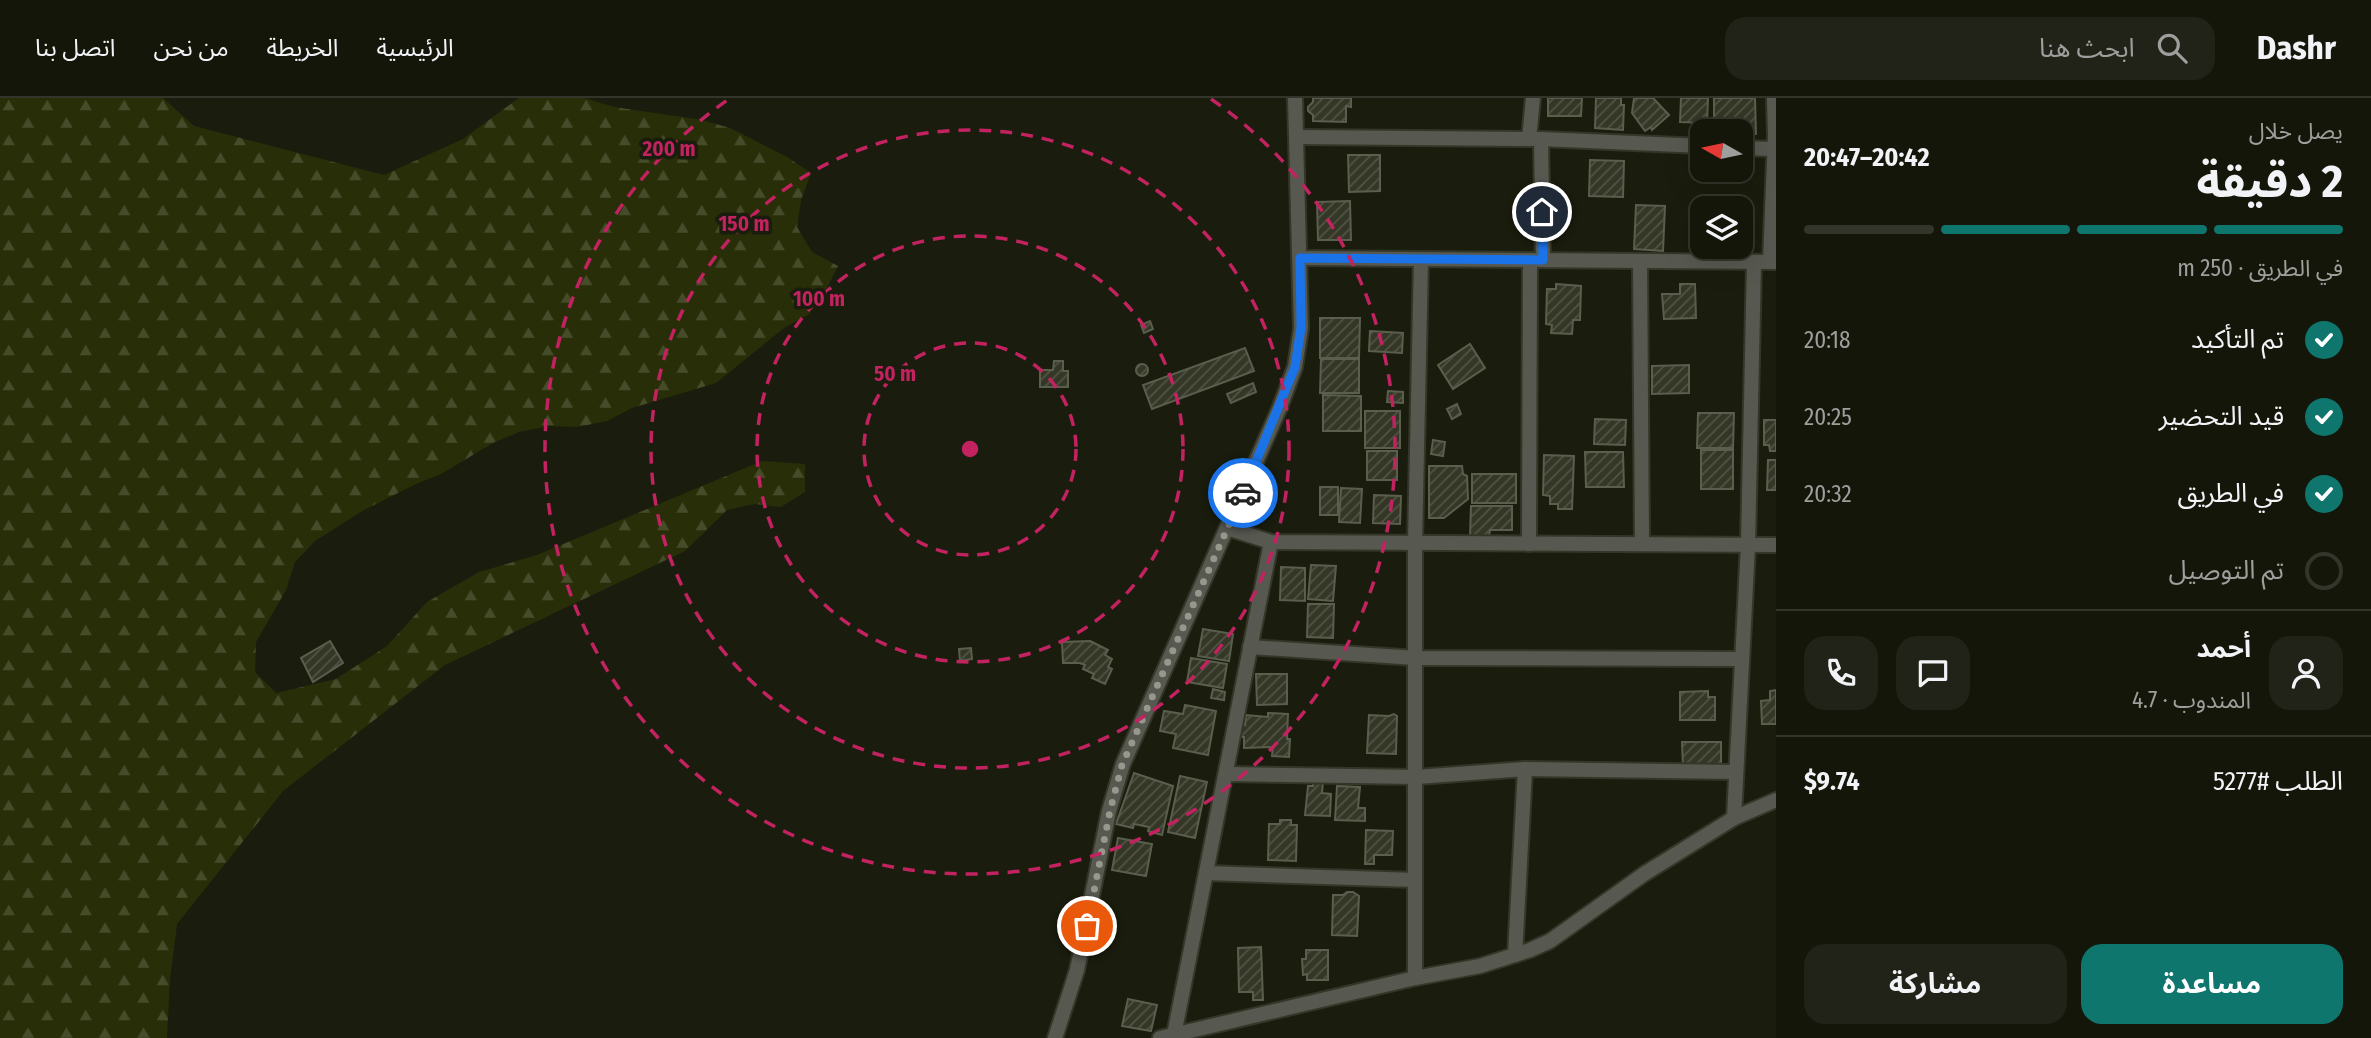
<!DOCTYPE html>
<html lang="ar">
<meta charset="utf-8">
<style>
body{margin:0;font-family:"Fira Sans Condensed","Noto Sans Arabic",sans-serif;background:#212318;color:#f1f3f6;direction:rtl;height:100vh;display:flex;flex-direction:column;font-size:26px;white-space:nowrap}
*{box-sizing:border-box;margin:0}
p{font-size:23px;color:#9d9f9c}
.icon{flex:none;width:38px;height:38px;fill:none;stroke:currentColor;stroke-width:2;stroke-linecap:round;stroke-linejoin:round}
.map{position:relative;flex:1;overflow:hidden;direction:ltr}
.sheet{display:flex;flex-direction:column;background:#14160a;width:595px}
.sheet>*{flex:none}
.needle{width:46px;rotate:279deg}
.fabs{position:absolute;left:1690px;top:21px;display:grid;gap:14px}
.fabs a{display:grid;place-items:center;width:63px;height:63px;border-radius:14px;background:#14160a;box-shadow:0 7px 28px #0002,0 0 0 2px #33352b;font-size:35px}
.pin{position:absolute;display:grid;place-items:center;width:60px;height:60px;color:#fff;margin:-30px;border:4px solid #fff;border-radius:50%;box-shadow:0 2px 7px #0007}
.courier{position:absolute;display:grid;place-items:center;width:70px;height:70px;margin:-35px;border:5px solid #1a73e8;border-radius:50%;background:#fff;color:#222;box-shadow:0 2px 9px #0007}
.headline em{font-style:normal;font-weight:700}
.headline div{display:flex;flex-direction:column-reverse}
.headline{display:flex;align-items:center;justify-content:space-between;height:119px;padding:0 28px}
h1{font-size:46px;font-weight:700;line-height:52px}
.bar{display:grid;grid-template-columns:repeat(4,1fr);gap:10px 7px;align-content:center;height:84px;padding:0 28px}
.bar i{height:9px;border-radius:5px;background:#33352b}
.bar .on{background:#0f766e}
.bar p{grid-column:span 4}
.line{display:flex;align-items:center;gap:18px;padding:0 28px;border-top:2px solid #33352b}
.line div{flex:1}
.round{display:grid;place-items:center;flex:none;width:74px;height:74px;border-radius:21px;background:#212318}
ol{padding:0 28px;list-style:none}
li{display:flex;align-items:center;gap:21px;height:77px}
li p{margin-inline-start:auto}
li .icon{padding:7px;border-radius:50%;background:#0f766e;color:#fff;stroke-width:4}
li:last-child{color:#9d9f9c}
li i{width:38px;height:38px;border:4px solid #33352b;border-radius:50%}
.action{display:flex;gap:14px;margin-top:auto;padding:14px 28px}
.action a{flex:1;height:80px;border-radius:21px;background:#0f766e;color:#fff;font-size:28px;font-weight:700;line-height:80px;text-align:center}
.action a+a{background:#212318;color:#f1f3f6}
header{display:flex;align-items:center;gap:42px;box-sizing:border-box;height:98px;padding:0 35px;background:#14160a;border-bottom:2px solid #33352b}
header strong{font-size:33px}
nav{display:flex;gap:38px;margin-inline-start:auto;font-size:24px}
.search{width:490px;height:63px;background:#212318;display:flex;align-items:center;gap:18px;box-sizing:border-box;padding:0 24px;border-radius:21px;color:#9d9f9c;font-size:26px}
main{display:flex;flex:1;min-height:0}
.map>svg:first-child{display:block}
</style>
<header>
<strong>Dashr</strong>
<div class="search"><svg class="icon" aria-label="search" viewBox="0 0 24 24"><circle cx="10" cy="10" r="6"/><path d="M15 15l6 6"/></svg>ابحث هنا</div>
<nav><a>الرئيسية</a><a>الخريطة</a><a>من نحن</a><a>اتصل بنا</a></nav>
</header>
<main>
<section class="sheet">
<div class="headline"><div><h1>2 دقيقة</h1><p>يصل خلال</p></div><em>20:42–20:47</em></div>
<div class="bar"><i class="on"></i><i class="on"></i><i class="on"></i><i></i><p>في الطريق · 250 m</p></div>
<ol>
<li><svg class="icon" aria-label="check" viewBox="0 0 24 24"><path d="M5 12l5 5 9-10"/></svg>تم التأكيد<p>20:18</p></li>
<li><svg class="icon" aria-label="check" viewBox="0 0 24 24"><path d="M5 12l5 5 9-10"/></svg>قيد التحضير<p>20:25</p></li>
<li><svg class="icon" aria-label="check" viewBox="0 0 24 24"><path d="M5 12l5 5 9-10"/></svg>في الطريق<p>20:32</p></li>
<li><i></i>تم التوصيل</li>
</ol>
<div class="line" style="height:126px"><a class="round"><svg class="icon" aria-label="person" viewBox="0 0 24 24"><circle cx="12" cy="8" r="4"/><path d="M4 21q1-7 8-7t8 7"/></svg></a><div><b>أحمد</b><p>المندوب · 4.7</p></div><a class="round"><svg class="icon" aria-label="chat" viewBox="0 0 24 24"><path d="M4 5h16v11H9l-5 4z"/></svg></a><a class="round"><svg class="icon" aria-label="phone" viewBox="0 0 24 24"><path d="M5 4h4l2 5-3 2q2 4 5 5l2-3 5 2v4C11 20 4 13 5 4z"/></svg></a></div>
<div class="line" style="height:91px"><div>الطلب #5277</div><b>$9.74</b></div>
<div class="action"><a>مساعدة</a><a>مشاركة</a></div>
</section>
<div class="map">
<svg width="1776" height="940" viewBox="0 0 1776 940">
<defs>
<pattern id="forest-firs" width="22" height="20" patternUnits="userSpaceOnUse" patternTransform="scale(1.75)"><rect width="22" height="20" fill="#282e07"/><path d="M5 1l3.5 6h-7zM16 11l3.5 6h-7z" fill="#464c2a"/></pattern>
<pattern id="building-hatch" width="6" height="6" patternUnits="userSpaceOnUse" patternTransform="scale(1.75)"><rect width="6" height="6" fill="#343726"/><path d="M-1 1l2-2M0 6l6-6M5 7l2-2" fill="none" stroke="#515344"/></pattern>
</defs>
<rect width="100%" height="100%" fill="#1a1d0d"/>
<polygon fill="url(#forest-firs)" points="0,0 163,0 194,28 384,77 463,41 519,0 584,0 614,9 702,22 730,30 787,59 811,75 801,102 797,129 812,154 838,168 825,194 809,216 784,230 716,285 632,310 607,323 577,329 549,328 519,334 493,345 441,376 416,386 364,412 315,443 295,464 286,492 256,544 255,574 276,595 336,581 387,548 427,504 479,474 537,457 762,363 805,366 805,394 781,409 754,406 727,412 685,453 445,567 283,693 177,826 170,881 167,940 0,940"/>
<g fill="url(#building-hatch)" stroke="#5a5e4c" stroke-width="2">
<polygon points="1313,0 1351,0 1351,9 1346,8 1346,24 1313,23 1313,17 1308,13 1308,9 1313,4"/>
<polygon points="1548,0 1582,0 1581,18 1548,18"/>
<polygon points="1596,0 1621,0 1621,7 1624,7 1623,32 1595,30"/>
<polygon points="1634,0 1653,0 1669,17 1652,32 1651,29 1645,33 1632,15"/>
<polygon points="1681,0 1708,0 1707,25 1680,24"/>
<polygon points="1714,0 1755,0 1756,36 1714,33"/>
<polygon points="1348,57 1380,57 1380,93 1349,94"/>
<polygon points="1590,62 1624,63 1623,99 1589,98"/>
<polygon points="1350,103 1351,142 1318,142 1317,104"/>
<polygon points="1636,107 1665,108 1663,153 1634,151"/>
<polygon points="1716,109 1752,109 1751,143 1741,143 1741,110"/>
<polygon points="1556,186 1581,188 1580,222 1573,222 1572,236 1551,235 1552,227 1546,226 1547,191 1556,191"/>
<polygon points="1680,186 1695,186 1696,220 1664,221 1662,196 1680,196"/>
<polygon points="1320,220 1360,220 1359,260 1320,260"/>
<polygon points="1150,223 1153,231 1144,235 1141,227"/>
<polygon points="1370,233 1403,235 1402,255 1369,253"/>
<polygon points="1470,246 1485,270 1453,291 1438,267"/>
<polygon points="1245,250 1254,273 1152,311 1143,287"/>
<polygon points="1321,261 1359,261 1359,295 1320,295"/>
<polygon points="1054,263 1063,263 1063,273 1068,273 1068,289 1040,289 1040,272 1053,272"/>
<circle cx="1142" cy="272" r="6"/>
<polygon points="1689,267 1689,295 1652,296 1652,268"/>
<polygon points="1253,285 1256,294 1231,305 1227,296"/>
<polygon points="1388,293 1403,294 1403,305 1387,304"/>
<polygon points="1323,297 1361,298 1361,333 1323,333"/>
<polygon points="1457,306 1461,316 1452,321 1447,311"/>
<rect x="1365" y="313" width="35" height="37"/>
<polygon points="1698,315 1734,315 1733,350 1697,350"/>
<polygon points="1595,321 1626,322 1625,347 1594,346"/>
<polygon points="1764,322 1776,322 1776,353 1770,353 1769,347 1764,347"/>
<polygon points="1433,342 1445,344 1443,358 1431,356"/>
<rect x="1701" y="352" width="32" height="39"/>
<rect x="1367" y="353" width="30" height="29"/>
<polygon points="1585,354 1623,354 1624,389 1586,389"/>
<polygon points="1544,357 1574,358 1572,411 1558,411 1558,406 1550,406 1550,398 1543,397"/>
<polygon points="1768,362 1776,362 1776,392 1767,392"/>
<polygon points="1429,368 1462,368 1463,376 1467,378 1468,401 1444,420 1429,420"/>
<rect x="1472" y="376" width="44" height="29"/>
<rect x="1320" y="389" width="18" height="28"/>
<polygon points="1341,390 1362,391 1360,425 1339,424"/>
<polygon points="1374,397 1401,398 1400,426 1373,425"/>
<polygon points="1471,408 1512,408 1512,432 1490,432 1489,439 1470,439"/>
<polygon points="1311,467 1336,468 1333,503 1308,501"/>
<polygon points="1281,469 1305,470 1305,503 1280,502"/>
<polygon points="1308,506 1334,506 1333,540 1307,539"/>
<polygon points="1203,531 1233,536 1229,563 1198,558"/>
<polygon points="330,543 343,565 313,584 301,560"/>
<polygon points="1090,543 1108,552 1105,557 1112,561 1108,569 1112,571 1105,586 1092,580 1094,576 1083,571 1085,567 1080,565 1063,565 1062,544"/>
<polygon points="971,550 972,561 960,563 959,551"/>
<polygon points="1191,560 1227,566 1223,590 1187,584"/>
<polygon points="1256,576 1287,576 1287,606 1257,607"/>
<polygon points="1213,591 1225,594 1224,602 1211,600"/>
<polygon points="1776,592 1776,626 1762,626 1761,603 1770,602 1770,593"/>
<polygon points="1708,593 1708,599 1715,599 1715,622 1680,622 1680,594"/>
<polygon points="1185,607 1216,613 1208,657 1173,650 1176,636 1160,633 1164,613 1183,616"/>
<polygon points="1268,615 1288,616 1287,641 1290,641 1289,659 1272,658 1273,649 1244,650 1244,639 1239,639 1240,626 1245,627 1246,617 1268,619"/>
<polygon points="1394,616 1397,618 1396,656 1367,655 1369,617 1389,618"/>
<polygon points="1682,644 1721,644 1721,668 1683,669"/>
<polygon points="1134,675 1173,688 1162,737 1148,733 1149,729 1134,726 1133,730 1116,726"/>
<polygon points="1180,678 1207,684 1195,740 1168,734"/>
<polygon points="1313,683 1323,683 1322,695 1331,696 1330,718 1305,717 1308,688 1313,688"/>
<polygon points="1337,688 1360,689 1358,710 1365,710 1365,723 1335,722"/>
<polygon points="1280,722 1291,722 1291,727 1297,727 1296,763 1268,762 1269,726 1280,726"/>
<polygon points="1366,732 1393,733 1392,757 1374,757 1374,766 1365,766"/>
<polygon points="1118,740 1152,746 1146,778 1112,772"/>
<polygon points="1347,794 1353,794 1359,798 1357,838 1332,837 1333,797 1343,797"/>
<polygon points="1261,849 1263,902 1253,902 1253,894 1239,894 1238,850"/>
<polygon points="1306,852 1328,852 1328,882 1307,882 1307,876 1303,877 1302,861 1306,861"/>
<polygon points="1128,901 1157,907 1151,933 1122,928"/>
</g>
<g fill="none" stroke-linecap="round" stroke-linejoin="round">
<g stroke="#343728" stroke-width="18">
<g id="minor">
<polyline points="1298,39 1541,41 1543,162"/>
<polyline points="1529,41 1533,0"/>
<polyline points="1541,41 1703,48"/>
<polyline points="1741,50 1774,51"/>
<polyline points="1300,160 1776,164"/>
<polyline points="1640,163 1642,446"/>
<polyline points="1770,164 1775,37 1774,0"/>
<polyline points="1227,430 1271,444 1776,447"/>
<polyline points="1529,446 1530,162"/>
<polyline points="1250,549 1416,560 1742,561"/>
<polyline points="1525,671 1736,674"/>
<polyline points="1226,676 1417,679 1525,671 1515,857"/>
<polyline points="1734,720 1748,447 1754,164"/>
<polyline points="1206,775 1415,782"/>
<polyline points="1415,880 1415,446 1421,161"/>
<polyline points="1174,937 1271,444"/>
<polyline points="1055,940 1077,872 1109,713 1123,666 1280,309 1295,269 1301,230 1295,0"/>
<polyline points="1160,940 1415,880 1480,868 1530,852 1550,843 1644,776 1734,720 1776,702"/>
</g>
</g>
<use href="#minor" stroke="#575951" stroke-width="14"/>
</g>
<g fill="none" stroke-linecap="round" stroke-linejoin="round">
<polyline stroke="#95988b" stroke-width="7" stroke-dasharray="0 12.6" points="1087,828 1110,713 1122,667 1243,395"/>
<polyline stroke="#1a73e8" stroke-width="9" points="1243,395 1295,269 1301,230 1300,160 1543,162 1542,114"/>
</g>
<g fill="none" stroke="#c32261" stroke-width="3.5" stroke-dasharray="12 9">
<circle cx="970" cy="351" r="106"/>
<circle cx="970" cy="351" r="213"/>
<circle cx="970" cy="351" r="319"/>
<path d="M1211 1A425 425 0 1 1 729 1"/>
</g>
<circle cx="970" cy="351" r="10" fill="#c32261" stroke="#1a1d0d" stroke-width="3.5"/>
<g font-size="21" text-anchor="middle" font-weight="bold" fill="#c32261" stroke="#1a1d0d" stroke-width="7" stroke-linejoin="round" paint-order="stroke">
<text x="669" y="58">200 m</text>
<text x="744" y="133">150 m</text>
<text x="819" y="208">100 m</text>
<text x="895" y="283">50 m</text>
</g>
</svg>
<div class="fabs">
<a><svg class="needle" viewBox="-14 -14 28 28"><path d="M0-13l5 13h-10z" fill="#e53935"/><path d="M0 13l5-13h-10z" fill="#9d9f9c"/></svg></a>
<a><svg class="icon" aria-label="layers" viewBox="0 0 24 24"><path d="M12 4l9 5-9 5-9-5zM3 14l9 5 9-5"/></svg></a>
</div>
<div class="pin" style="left:1087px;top:828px;background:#ea580c"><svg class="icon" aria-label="bag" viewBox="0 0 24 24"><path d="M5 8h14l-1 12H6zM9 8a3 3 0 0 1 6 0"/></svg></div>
<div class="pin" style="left:1542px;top:114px;background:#1f2937"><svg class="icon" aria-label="home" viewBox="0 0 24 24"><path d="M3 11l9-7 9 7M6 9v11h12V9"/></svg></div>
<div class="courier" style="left:1243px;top:395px"><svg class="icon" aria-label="car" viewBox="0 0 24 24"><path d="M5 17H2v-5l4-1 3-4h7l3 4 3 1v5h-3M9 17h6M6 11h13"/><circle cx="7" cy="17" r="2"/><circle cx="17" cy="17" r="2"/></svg></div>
</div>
</main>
